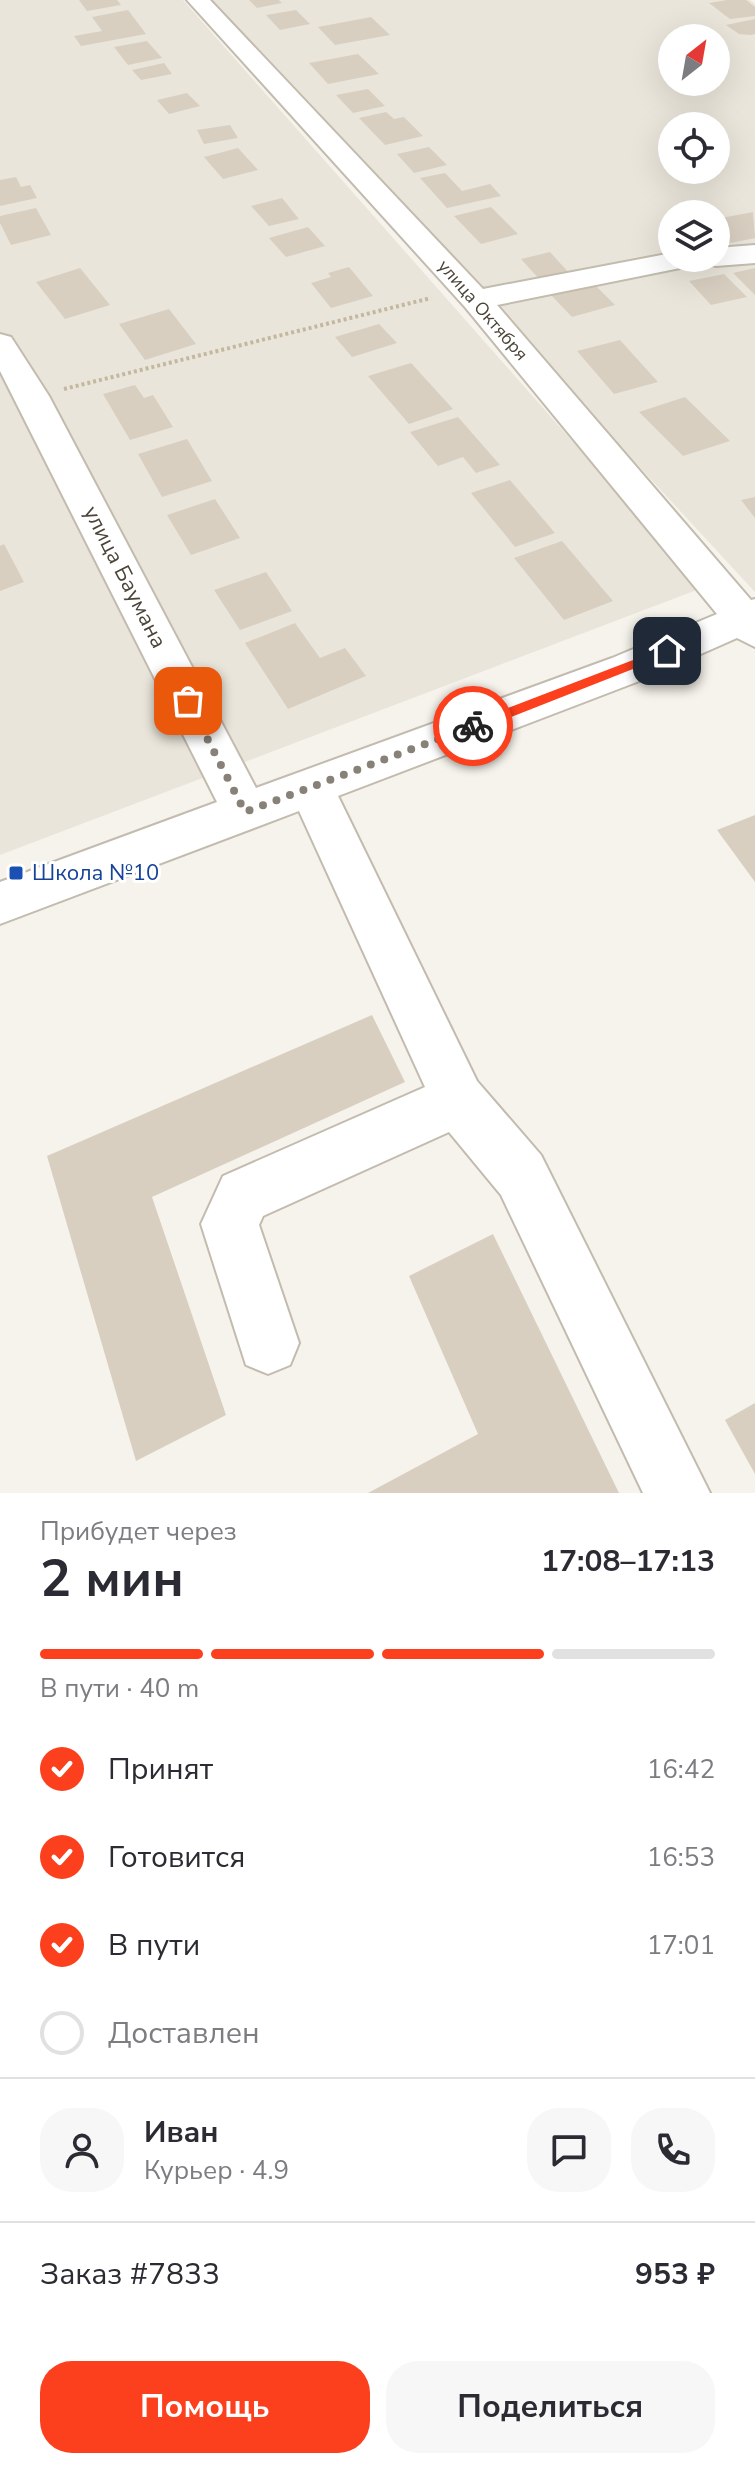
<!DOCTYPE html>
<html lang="ru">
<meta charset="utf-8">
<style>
body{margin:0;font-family:"Nunito Sans",sans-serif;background:#f7f7f7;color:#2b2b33;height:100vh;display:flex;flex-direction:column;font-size:30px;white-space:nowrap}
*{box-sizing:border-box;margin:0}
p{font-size:26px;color:#7c7c81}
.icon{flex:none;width:44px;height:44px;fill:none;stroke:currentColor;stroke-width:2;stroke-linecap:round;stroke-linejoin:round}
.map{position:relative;height:1493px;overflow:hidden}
.panel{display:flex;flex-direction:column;background:#fff;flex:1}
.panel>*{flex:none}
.needle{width:52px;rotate:31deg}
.tools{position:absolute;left:658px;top:24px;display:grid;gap:16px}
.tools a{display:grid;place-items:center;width:72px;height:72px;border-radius:50%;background:#fff;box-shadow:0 8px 32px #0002;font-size:40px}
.pin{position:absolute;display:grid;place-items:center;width:68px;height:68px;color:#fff;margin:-34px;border-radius:16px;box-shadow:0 4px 12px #0006}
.courier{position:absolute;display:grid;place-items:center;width:80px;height:80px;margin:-40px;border:6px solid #fc3f1d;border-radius:50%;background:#fff;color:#222;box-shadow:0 2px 10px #0007}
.overview em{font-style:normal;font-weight:700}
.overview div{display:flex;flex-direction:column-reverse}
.overview{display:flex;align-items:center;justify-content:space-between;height:136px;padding:0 40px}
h1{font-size:52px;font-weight:700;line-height:60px}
.bar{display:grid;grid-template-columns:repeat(4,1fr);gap:12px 8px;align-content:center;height:96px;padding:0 40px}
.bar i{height:10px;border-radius:6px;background:#e1e1e2}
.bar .selected{background:#fc3f1d}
.bar p{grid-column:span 4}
.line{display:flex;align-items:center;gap:20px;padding:0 40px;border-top:2px solid #e1e1e2}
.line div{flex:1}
.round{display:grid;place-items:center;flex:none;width:84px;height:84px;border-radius:32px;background:#f7f7f7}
ol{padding:0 40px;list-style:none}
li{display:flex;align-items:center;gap:24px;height:88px}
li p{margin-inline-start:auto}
li .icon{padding:8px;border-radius:50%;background:#fc3f1d;color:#fff;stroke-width:4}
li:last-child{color:#7c7c81}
li i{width:44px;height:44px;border:4px solid #e1e1e2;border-radius:50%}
.primary-button{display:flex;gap:16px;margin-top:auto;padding:16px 40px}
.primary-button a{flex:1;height:92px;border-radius:32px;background:#fc3f1d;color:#fff;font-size:32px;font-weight:700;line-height:92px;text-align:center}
.primary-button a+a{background:#f7f7f7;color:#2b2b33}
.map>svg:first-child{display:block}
</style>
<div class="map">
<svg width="755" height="1493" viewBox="0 0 755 1493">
<rect width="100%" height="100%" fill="#f6f3ec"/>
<g fill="#eae5da" fill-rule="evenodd">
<polygon points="0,0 183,0 702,588 0,855"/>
<path d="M208 0H750L755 4V592ZM672 38H716V82H672ZM672 126H716V170H672ZM672 214H716V258H672Z"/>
</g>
<g fill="#d8cfc1">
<polygon points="79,0 117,0 121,5 87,11"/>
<polygon points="249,0 279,0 282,3 257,8"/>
<polygon points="727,0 746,0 755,7 755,16 730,19 709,3"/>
<polygon points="128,10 146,34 81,46 74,36 102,31 92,17"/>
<polygon points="296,10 310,24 280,30 266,15"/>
<polygon points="371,17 390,35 335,45 318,27"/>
<polygon points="755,19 755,34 751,35 739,34 726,25"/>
<polygon points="147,41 162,58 128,65 114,47"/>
<polygon points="358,54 379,74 328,84 309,63"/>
<polygon points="164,63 172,74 141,80 132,70"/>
<polygon points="368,89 385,106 353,113 336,95"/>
<polygon points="187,93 200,106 169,114 157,100"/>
<polygon points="386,112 394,119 404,117 423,136 385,145 359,118"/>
<polygon points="230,125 238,138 204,144 197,130"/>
<polygon points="429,147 447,165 414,173 397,154"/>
<polygon points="238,148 258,170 223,179 204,157"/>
<polygon points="445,173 462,191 490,184 501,196 447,208 420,178"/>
<polygon points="16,177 21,187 30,185 37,198 0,206 0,180"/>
<polygon points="282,198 299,219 269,226 251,206"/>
<polygon points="491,207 518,234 481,244 454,216"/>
<polygon points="36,208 51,235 11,245 0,223 0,216"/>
<polygon points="753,212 755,238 716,246 716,219"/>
<polygon points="308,227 325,246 286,257 269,238"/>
<polygon points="550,252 570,274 541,281 521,259"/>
<polygon points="349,267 373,296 331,308 311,283 331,277 328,273"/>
<polygon points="80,268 110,305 65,319 36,282"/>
<polygon points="755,268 755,295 733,273"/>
<polygon points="724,274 747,297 711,305 689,281"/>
<polygon points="594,284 615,305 572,317 551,295"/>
<polygon points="169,309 196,344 145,360 119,324"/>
<polygon points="379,324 397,343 352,357 335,337"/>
<polygon points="620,340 658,382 614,394 577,351"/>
<polygon points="411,363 453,409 409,424 368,376"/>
<polygon points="135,385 144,398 153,395 173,427 130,440 103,394"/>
<polygon points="685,397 730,441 683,456 639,412"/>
<polygon points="458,417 500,465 476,473 463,457 438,466 410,432"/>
<polygon points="187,439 212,481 162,497 138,454"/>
<polygon points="510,480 555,533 515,547 471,493"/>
<polygon points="755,497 755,518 741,500"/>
<polygon points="215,499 240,538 191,555 167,515"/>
<polygon points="562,541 613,601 564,620 514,558"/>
<polygon points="4,544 24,582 0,591 0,546"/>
<polygon points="266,572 292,611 240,630 214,590"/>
<polygon points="295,623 320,658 345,648 366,676 288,709 245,643"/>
<polygon points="755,815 755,882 717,830"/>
<polygon points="372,1015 405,1082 152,1197 226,1415 136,1461 47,1156"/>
<polygon points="493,1234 619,1493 368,1493 478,1434 409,1276"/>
<polygon points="755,1403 755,1474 725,1420"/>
</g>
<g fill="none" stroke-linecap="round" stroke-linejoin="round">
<g stroke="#c2bbae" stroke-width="4">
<polygon id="minor" points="187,0 210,0 483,289 672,253 672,258 716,258 716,248 755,245 755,263 716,266 705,263 497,305 751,600 755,599 755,647 737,638 642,680 338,796 477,1081 541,1155 710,1493 643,1493 501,1195 449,1132 263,1216 259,1225 299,1343 290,1365 268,1374 246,1365 201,1224 223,1176 425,1087 299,811 0,924 0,882 217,802 0,371 0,334 11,337 49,396 256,788 612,658 717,614 465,307"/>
</g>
<polyline stroke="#c4b79f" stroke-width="4" stroke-dasharray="3 3" stroke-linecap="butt" points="64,389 431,298"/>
<use href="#minor" fill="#fff" fill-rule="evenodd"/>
</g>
<polygon fill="#fc3f1d" points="667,647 673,651 671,654 478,730 469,730 467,726 469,723"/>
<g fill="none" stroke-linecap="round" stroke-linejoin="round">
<polyline stroke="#878178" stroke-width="8" stroke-dasharray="0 14.4" points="188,701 245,812 473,726"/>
</g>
<rect fill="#1a4fb4" stroke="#fff" stroke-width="3" x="8" y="865" width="16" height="16" rx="4"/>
<g text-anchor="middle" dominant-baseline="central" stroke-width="6" stroke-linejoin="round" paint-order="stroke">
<g font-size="18" fill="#4b4439" stroke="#fff">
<text transform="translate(483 310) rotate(49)">улица Октября</text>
</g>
<g font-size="22" fill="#4b4439" stroke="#fff">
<text transform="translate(125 577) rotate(63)">улица Баумана</text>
</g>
<g font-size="22" fill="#164399" stroke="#fff" text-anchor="start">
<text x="32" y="873">Школа №10</text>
</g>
</g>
</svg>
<div class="tools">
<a><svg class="needle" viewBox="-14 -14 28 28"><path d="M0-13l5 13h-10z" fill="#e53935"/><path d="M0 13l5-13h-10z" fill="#7c7c81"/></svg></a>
<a><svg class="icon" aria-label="locate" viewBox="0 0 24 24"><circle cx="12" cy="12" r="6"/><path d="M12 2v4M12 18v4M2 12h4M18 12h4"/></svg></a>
<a><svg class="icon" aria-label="layers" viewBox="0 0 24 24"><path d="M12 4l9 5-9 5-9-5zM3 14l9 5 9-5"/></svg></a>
</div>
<div class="pin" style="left:188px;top:701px;background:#ea580c"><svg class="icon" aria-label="bag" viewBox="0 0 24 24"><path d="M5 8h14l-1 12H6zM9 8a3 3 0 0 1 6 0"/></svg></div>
<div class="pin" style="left:667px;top:651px;background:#1f2937"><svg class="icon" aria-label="home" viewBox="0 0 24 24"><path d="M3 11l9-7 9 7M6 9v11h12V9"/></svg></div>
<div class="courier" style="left:473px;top:726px"><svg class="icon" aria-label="bike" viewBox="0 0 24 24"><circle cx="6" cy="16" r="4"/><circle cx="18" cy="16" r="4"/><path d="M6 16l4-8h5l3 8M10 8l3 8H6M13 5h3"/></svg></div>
</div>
<section class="panel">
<div class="overview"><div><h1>2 мин</h1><p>Прибудет через</p></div><em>17:08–17:13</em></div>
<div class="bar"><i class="selected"></i><i class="selected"></i><i class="selected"></i><i></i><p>В пути · 40 m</p></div>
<ol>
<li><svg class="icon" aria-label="check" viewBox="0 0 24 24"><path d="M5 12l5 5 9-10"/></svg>Принят<p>16:42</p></li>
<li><svg class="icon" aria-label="check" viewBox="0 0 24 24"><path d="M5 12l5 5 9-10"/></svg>Готовится<p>16:53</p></li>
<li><svg class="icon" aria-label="check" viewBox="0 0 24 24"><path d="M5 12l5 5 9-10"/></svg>В пути<p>17:01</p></li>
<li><i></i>Доставлен</li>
</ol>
<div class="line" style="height:144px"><a class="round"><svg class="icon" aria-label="person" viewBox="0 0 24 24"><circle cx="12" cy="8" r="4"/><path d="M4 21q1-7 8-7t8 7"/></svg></a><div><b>Иван</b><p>Курьер · 4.9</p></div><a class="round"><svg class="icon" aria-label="chat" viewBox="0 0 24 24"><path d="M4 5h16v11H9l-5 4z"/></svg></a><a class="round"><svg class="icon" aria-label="phone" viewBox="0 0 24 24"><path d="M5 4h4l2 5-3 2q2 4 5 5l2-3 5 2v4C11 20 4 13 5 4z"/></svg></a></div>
<div class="line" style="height:104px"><div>Заказ #7833</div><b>953 ₽</b></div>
<div class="primary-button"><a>Помощь</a><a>Поделиться</a></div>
</section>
